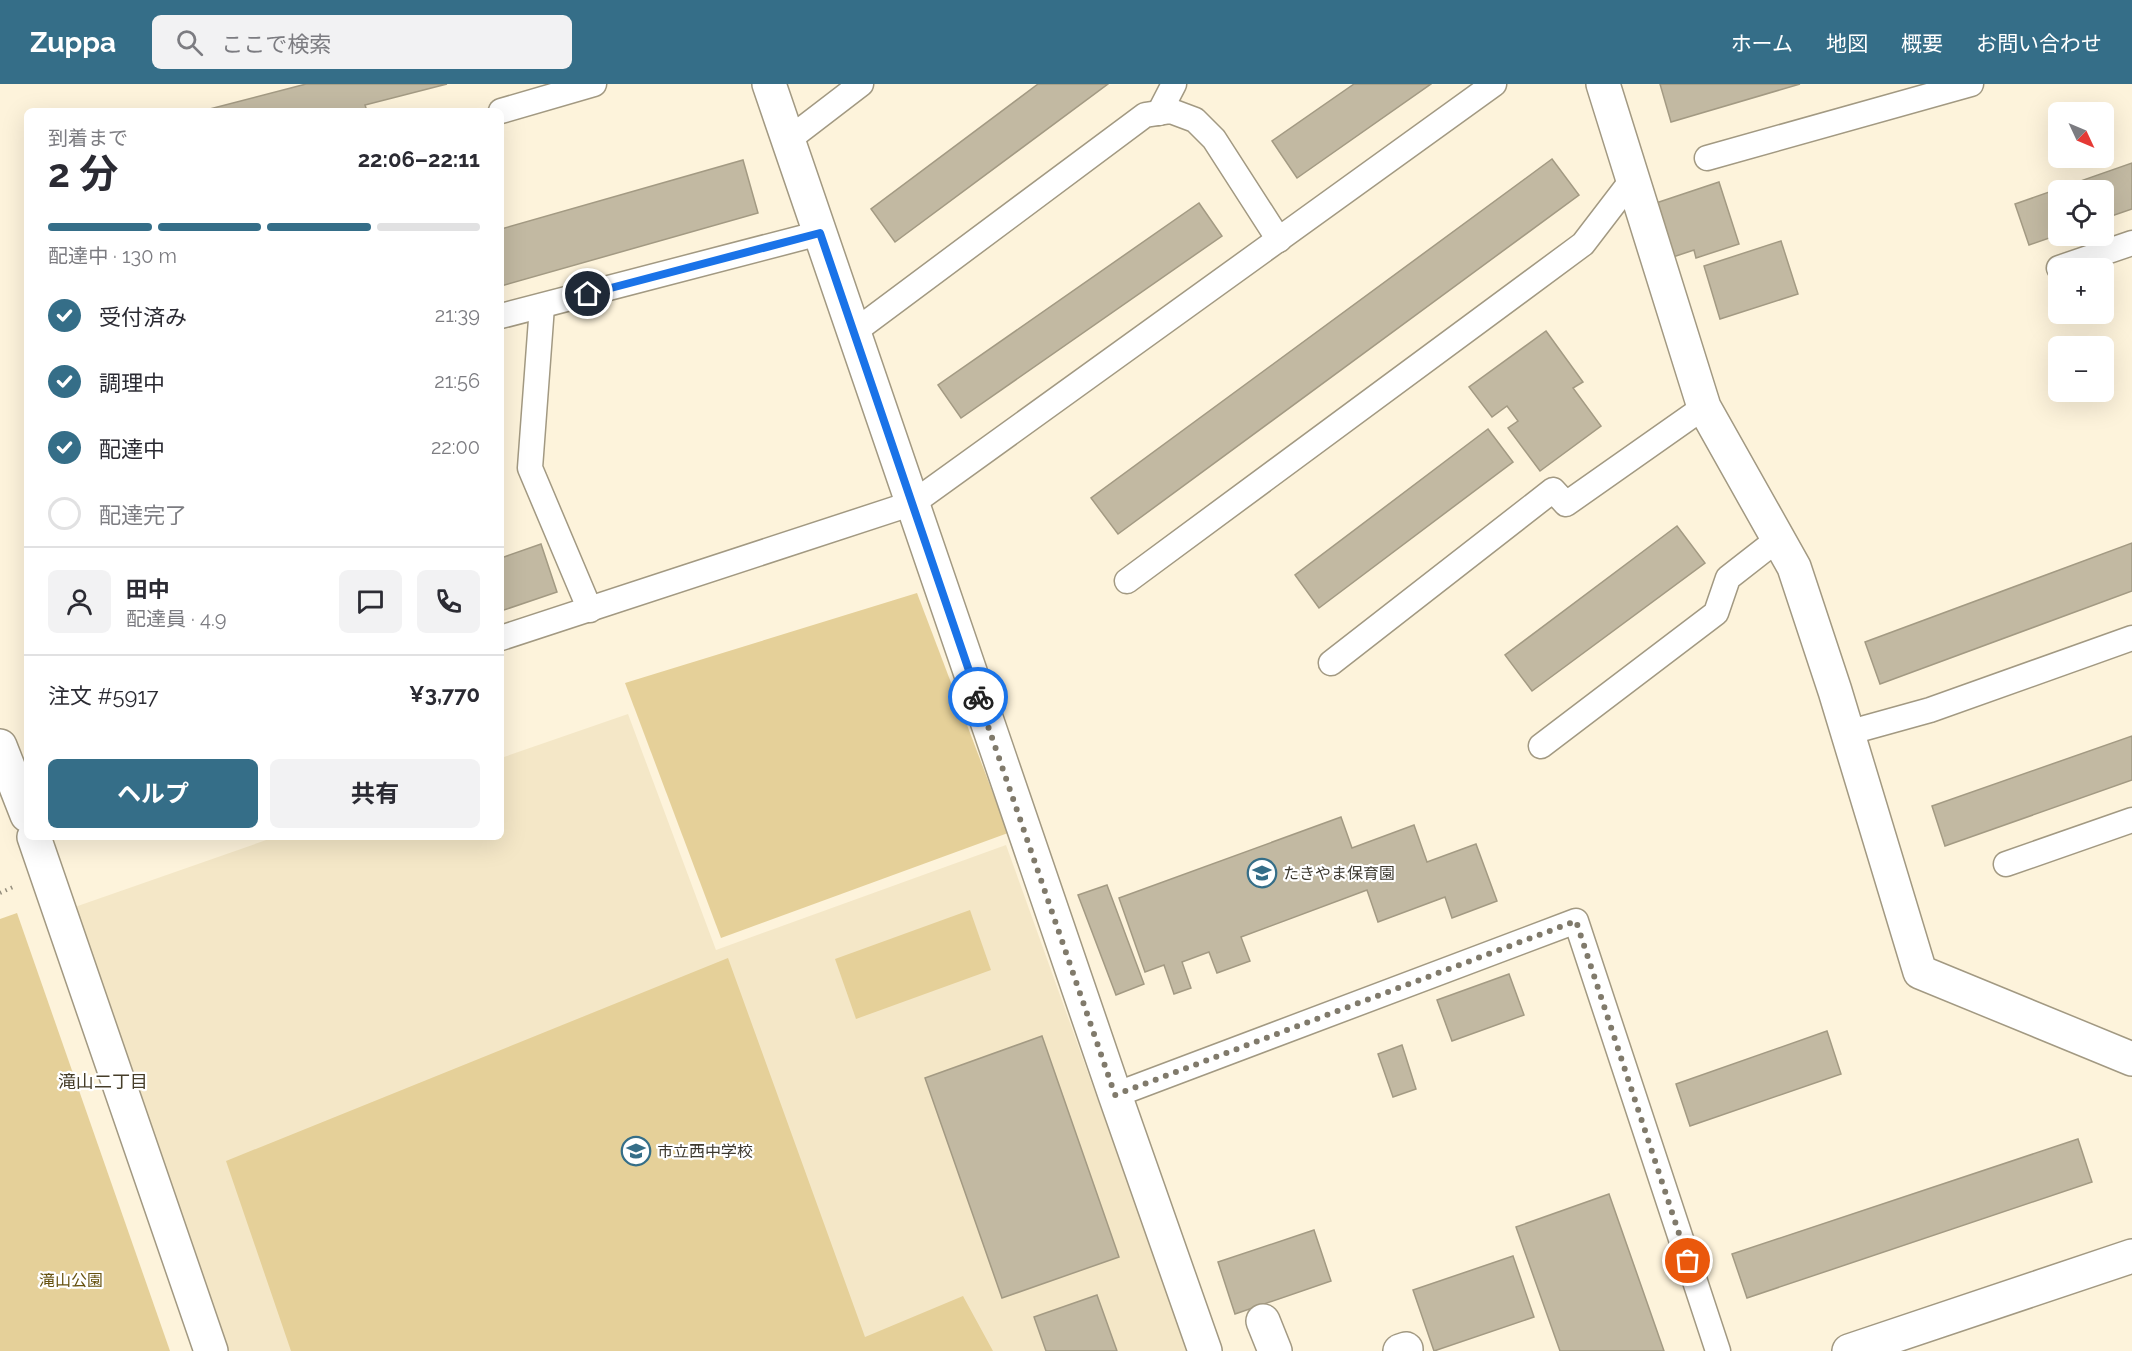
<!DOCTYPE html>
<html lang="ja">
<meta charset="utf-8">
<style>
body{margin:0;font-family:Raleway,"Noto Sans JP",sans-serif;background:#f2f2f3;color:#2b2b33;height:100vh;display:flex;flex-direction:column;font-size:22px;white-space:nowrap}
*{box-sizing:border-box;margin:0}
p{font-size:20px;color:#7c7c81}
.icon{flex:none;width:33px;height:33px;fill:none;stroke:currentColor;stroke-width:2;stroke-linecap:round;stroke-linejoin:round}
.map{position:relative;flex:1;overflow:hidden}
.details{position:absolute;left:24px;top:24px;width:480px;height:732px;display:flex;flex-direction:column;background:#fff;border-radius:9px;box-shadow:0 6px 24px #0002}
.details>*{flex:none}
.needle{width:39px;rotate:134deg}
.fabs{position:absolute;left:2048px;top:18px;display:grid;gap:12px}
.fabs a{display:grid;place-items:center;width:66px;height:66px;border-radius:9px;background:#fff;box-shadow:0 6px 24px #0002;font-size:30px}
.pin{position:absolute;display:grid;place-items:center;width:51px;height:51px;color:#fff;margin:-26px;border:3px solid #fff;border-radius:50%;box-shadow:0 2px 6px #0007}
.courier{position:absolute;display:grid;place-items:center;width:60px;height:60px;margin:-30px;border:4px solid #1a73e8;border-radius:50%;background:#fff;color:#222;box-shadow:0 2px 8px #0007}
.headline em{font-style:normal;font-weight:700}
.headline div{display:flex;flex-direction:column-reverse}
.headline{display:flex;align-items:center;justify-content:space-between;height:102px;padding:0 24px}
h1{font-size:39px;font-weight:700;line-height:45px}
.bar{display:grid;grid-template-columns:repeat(4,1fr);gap:9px 6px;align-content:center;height:72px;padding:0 24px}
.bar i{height:8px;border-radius:4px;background:#e1e1e2}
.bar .active{background:#356e88}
.bar p{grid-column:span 4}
.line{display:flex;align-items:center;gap:15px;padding:0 24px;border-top:2px solid #e1e1e2}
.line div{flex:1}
.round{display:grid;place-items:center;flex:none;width:63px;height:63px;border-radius:9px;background:#f2f2f3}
ol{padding:0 24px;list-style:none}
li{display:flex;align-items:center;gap:18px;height:66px}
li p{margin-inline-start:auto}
li .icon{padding:6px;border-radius:50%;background:#356e88;color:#fff;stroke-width:4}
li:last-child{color:#7c7c81}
li i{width:33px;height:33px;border:3px solid #e1e1e2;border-radius:50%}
.action{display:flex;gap:12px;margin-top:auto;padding:12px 24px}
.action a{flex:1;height:69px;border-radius:9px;background:#356e88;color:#fff;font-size:24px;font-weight:700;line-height:69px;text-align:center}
.action a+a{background:#f2f2f3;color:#2b2b33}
header{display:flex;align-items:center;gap:36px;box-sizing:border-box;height:84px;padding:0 30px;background:#356e88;color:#fff}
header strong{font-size:28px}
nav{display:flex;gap:33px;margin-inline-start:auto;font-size:21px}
.search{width:420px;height:54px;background:#f2f2f3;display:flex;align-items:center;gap:15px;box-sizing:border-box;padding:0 21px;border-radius:9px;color:#7c7c81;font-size:22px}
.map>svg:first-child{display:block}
</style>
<header>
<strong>Zuppa</strong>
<div class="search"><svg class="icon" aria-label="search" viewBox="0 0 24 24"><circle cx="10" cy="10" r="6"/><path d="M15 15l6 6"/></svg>ここで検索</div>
<nav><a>ホーム</a><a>地図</a><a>概要</a><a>お問い合わせ</a></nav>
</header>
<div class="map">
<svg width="2132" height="1267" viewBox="0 0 2132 1267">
<rect width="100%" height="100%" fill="#fdf3db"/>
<polygon fill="#f4e7c7" points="628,630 716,866 1006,761 1188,1267 223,1267 72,824 275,753 501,753 501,674"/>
<g fill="#e5d099">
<polygon points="917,509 1008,749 721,854 625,599"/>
<polygon points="970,826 991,886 856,935 835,875"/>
<polygon points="17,829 170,1267 0,1267 0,835"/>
<polygon points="728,874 865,1253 963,1212 993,1267 291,1267 226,1077"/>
</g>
<g fill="#c2b9a2" stroke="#a39a83" stroke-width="1.5">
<polygon points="306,0 447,0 365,21 367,27 202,27"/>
<polygon points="1038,0 1108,0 895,158 871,125"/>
<polygon points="1354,0 1431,0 1297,94 1272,57"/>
<polygon points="1660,0 1800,0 1671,38"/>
<polygon points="1552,75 1579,111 1118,450 1091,414"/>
<polygon points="743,76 758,129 501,202 501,145"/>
<polygon points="2132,79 2132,125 2103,135 2103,106 2058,106 2058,151 2029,161 2015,120"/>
<polygon points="1719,98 1739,160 1696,174 1694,166 1673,173 1656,119"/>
<polygon points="1199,119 1222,152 961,334 938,301"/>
<polygon points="1781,157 1798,210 1720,235 1704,182"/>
<polygon points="1546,247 1583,298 1573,304 1601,342 1540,387 1508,344 1518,337 1507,322 1492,333 1469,303"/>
<polygon points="1488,345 1513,378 1319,524 1295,491"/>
<polygon points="1677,442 1705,479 1532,607 1505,571"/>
<polygon points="2132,459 2132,507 1880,600 1865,558"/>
<polygon points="541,460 557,508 501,527 501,474"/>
<polygon points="2132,652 2132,696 1945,762 1932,722"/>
<polygon points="1341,733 1352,764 1414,741 1427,778 1476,760 1497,817 1452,834 1445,813 1378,838 1367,806 1241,853 1250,877 1217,889 1209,868 1182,878 1191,904 1174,910 1164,881 1145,888 1119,814"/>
<polygon points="1107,801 1144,900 1116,911 1078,811"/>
<polygon points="1509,890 1524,931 1452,957 1437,916"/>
<polygon points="1827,947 1841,990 1690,1042 1676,1000"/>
<polygon points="1042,952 1119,1173 1002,1214 925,994"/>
<polygon points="1402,961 1416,1005 1393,1013 1378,970"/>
<polygon points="2078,1055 2092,1098 1747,1214 1732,1170"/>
<polygon points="1609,1110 1664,1267 1560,1267 1516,1143"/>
<polygon points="1314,1146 1331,1197 1235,1230 1218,1178"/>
<polygon points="1513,1172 1534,1233 1434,1267 1413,1206"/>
<polygon points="1097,1211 1117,1267 1046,1267 1034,1233"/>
</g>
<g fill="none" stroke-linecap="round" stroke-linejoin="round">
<g stroke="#a29982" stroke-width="27">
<g id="lane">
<polyline points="501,27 594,0"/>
<polyline points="1159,29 1174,0"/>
<polyline points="788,56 861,0"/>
<polyline points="1707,74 1971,0"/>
<polyline points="2059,184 2132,159"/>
<polyline points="542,222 530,384 590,526"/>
<polyline points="501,232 820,149"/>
<polyline points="854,248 1145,31 1171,27 1195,36 1214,55 1279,156"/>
<polyline points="1127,497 1583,160 1632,96"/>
<polyline points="501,554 913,419 1494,0"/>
<polyline points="1331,579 1553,406 1566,420 1704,323"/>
<polyline points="1847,649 1930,626 2132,554"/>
<polyline points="1541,662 1716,529 1728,494 1778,455"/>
<polyline points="2006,780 2132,736"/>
<polyline points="1115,1011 1576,837 1718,1267"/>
</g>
</g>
<g stroke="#a29982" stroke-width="36">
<g id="street">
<polyline points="769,0 1115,1011 1205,1267"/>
<polyline points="1603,0 1704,323 1794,483 1835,607 1920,888 2132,975"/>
<polyline points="0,662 27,731"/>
<polyline points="34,753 211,1267"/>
<polyline points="1263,1237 1275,1267"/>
<polyline points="1400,1267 1406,1265"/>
<polyline points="1849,1267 2132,1172"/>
</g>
</g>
<polyline stroke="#958e7e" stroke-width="4" stroke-dasharray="1.5 4.5" stroke-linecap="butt" points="0,809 13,803"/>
<use href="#lane" stroke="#fff" stroke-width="24"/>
<use href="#street" stroke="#fff" stroke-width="33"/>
</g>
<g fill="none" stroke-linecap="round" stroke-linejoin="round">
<polyline stroke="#807a6b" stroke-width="6" stroke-dasharray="0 10.8" points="978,613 1115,1011 1576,837 1688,1177"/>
<polyline stroke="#1a73e8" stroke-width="8" points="588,210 820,149 978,613"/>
</g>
<defs>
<g id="school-ring" transform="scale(1.5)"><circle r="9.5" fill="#fff" stroke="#356e88" stroke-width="1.5"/><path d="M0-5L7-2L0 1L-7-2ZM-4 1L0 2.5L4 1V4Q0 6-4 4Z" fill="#356e88"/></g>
</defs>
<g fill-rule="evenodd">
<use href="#school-ring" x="1262" y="789"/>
<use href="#school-ring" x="636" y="1067"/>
</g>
<g text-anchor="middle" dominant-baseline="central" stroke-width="4.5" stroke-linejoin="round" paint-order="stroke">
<g font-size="16" fill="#3d392f" stroke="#fff" text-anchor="start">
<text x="1283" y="789">たきやま保育園</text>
<text x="657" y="1067">市立西中学校</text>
</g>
<g font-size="16" fill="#66510f" stroke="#fff">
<text x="71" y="1196">滝山公園</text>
</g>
<g font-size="18" fill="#453d29" stroke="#fff">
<text x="103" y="997">滝山二丁目</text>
</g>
</g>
</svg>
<div class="fabs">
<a><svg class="needle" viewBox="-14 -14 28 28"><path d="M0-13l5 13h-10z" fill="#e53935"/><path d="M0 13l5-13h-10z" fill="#7c7c81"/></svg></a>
<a><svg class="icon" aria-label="locate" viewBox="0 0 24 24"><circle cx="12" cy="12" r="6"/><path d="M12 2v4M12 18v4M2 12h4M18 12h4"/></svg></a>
<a>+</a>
<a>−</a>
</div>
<div class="pin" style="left:1688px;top:1177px;background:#ea580c"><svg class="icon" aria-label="bag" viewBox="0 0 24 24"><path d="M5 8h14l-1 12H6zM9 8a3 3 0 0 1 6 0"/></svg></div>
<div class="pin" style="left:588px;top:210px;background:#1f2937"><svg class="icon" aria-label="home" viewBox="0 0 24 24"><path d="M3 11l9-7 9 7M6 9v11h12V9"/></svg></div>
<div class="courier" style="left:978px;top:613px"><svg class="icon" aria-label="bike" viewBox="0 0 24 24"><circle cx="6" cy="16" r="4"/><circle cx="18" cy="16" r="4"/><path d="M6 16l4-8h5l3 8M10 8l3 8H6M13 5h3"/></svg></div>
<section class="details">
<div class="headline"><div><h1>2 分</h1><p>到着まで</p></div><em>22:06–22:11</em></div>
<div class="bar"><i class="active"></i><i class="active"></i><i class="active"></i><i></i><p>配達中 · 130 m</p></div>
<ol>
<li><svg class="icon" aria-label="check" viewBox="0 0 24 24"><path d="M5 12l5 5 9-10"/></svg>受付済み<p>21:39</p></li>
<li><svg class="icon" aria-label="check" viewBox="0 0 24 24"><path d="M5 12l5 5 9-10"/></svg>調理中<p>21:56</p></li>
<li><svg class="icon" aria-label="check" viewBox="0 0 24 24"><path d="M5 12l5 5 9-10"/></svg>配達中<p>22:00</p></li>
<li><i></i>配達完了</li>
</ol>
<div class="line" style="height:108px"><a class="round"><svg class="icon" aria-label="person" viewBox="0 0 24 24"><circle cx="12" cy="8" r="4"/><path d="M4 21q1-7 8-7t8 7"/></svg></a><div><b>田中</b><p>配達員 · 4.9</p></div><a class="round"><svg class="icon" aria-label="chat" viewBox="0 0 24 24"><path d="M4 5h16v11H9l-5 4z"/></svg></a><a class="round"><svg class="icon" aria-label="phone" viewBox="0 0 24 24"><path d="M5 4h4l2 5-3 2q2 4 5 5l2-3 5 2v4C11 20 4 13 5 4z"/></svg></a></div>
<div class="line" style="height:78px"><div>注文 #5917</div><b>¥3,770</b></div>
<div class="action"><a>ヘルプ</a><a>共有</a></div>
</section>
</div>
